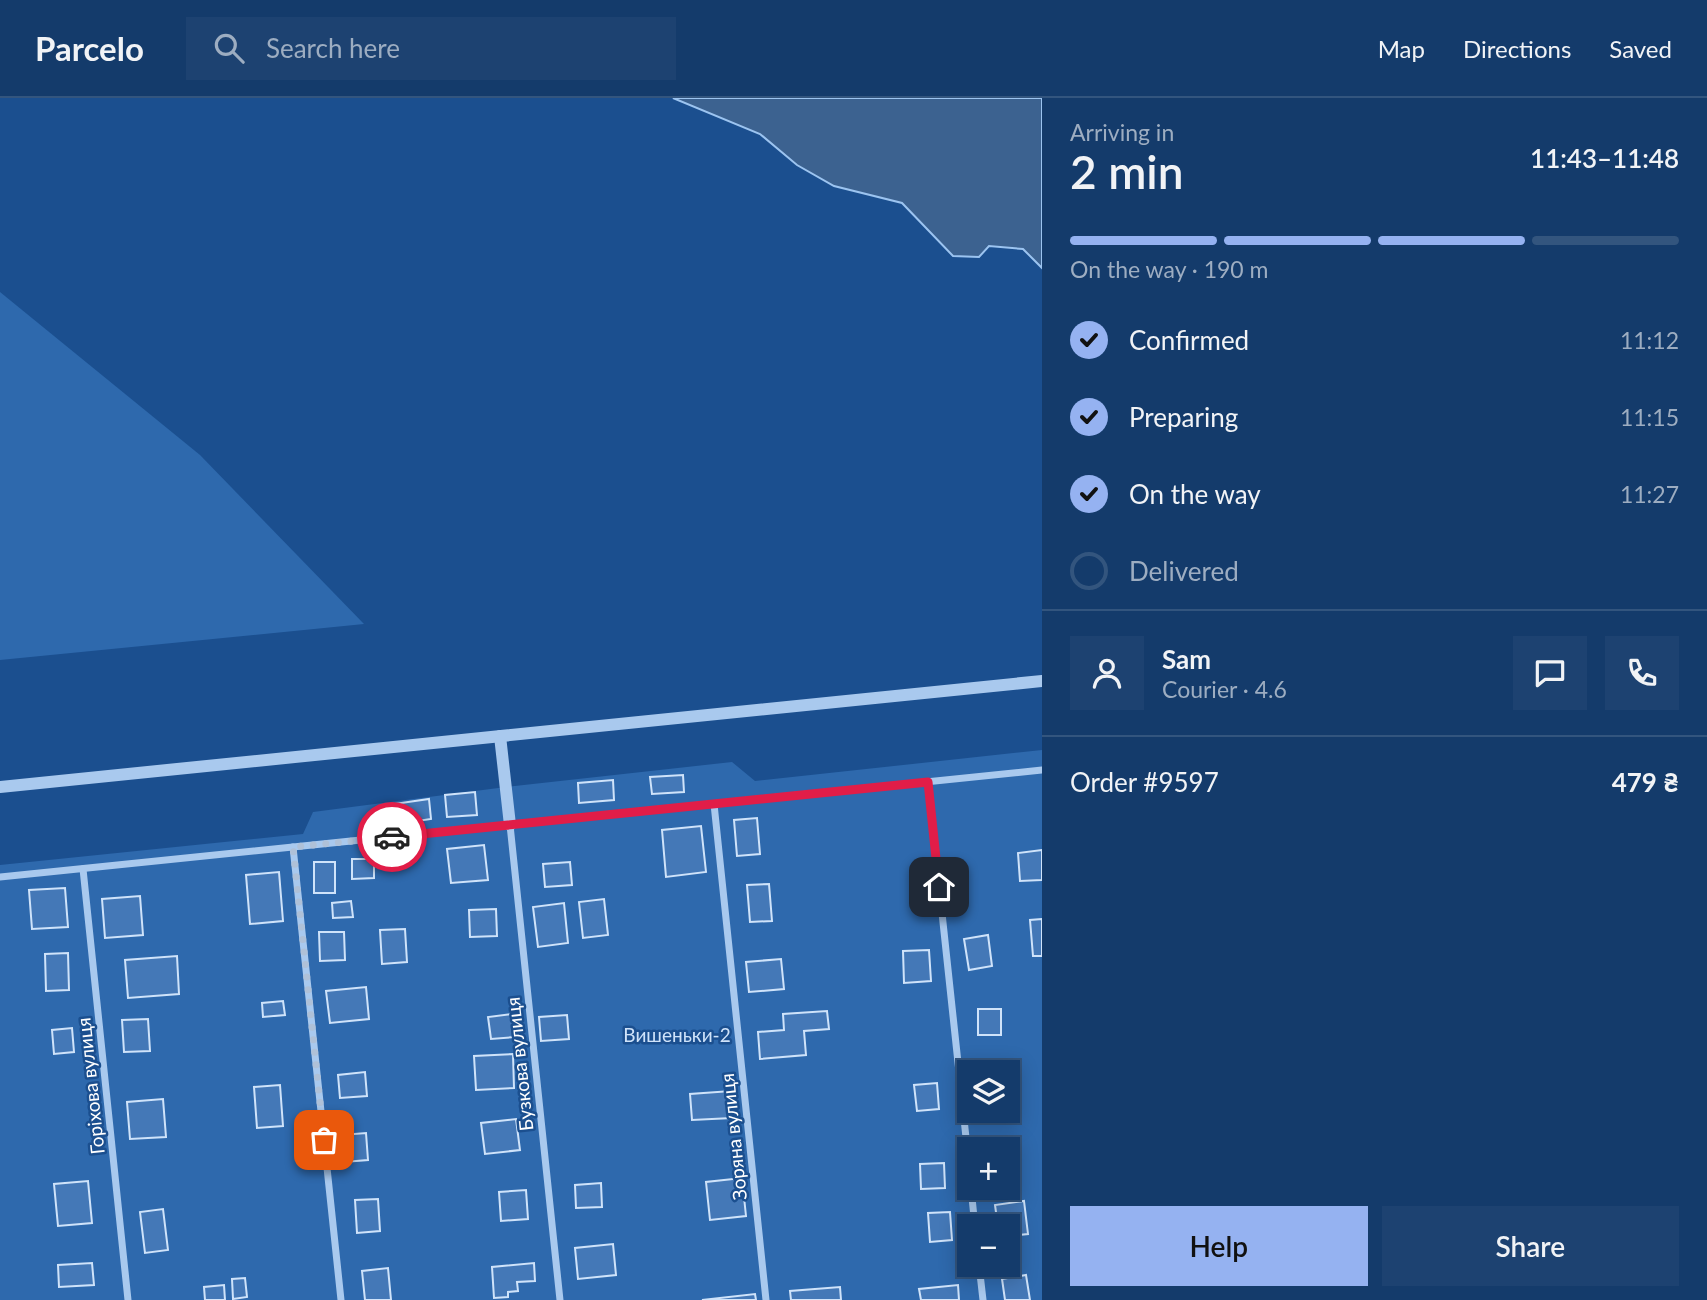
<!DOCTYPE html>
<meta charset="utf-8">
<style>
body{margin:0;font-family:Lato,sans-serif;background:#1d4271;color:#f1f3f6;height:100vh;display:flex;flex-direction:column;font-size:26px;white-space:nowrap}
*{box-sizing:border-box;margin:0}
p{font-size:23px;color:#9dadc1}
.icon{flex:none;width:38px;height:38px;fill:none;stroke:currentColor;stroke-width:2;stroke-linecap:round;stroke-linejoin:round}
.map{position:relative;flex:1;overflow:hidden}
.panel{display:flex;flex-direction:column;background:#143b6b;width:665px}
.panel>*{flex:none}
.tools{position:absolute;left:957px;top:962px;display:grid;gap:14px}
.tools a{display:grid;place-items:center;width:63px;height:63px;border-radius:0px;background:#143b6b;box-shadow:0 4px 18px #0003,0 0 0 2px #33557e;font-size:35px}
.pin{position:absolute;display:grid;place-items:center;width:60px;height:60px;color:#fff;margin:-30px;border-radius:14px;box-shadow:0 4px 10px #0006}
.courier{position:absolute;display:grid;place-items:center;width:70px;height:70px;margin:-35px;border:5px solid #e11d48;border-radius:50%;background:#fff;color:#222;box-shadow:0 2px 9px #0007}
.summary em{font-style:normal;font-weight:600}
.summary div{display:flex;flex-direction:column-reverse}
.summary{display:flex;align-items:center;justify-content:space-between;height:119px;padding:0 28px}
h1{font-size:46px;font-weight:600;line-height:52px}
.bar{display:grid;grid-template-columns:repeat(4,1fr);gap:10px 7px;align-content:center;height:84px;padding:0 28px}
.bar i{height:9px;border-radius:5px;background:#33557e}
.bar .current{background:#95b2f1}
.bar p{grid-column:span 4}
.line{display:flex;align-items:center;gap:18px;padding:0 28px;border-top:2px solid #33557e}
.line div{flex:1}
.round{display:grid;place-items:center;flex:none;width:74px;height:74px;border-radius:0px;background:#1d4271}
ol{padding:0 28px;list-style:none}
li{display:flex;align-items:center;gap:21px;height:77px}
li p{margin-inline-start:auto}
li .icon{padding:7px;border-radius:50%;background:#95b2f1;color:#111;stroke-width:4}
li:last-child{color:#9dadc1}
li i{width:38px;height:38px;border:4px solid #33557e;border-radius:50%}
.primary-button{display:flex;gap:14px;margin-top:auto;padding:14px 28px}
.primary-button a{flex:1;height:80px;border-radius:0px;background:#95b2f1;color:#111;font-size:28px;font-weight:600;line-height:80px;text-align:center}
.primary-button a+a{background:#1d4271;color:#f1f3f6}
header{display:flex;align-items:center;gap:42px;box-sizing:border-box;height:98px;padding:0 35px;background:#143b6b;border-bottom:2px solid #33557e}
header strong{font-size:33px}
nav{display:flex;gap:38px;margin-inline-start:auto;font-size:24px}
.search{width:490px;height:63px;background:#1d4271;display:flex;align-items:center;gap:18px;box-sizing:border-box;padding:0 24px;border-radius:0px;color:#9dadc1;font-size:26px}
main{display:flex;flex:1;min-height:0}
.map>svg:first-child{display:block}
</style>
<header>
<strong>Parcelo</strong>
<div class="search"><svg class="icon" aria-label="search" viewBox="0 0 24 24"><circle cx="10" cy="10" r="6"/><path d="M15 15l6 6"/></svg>Search here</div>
<nav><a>Map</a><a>Directions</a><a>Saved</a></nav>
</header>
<main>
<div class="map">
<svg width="1042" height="1202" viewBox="0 0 1042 1202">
<rect width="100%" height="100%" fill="#1b4f8f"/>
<g fill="#2e69ad" fill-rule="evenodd">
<polygon points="0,194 200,357 364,526 0,562"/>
<path d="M1042 652V1202H0V767L303 736 313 714 506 689 732 664 755 683ZM970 975H1008V1013H970ZM970 1052H1008V1090H970ZM970 1129H1008V1167H970Z"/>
</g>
<polygon fill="#3c6290" stroke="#9cc4f0" stroke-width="2" points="673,0 1042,0 1042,170 1023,151 989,148 979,159 953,158 902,105 834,88 797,67 760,36"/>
<g fill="#4478b7" stroke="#cfe3fa" stroke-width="2">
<polygon points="683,677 684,694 652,696 650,679"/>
<polygon points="613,682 614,702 579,705 578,685"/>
<polygon points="475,694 477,717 447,719 445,697"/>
<polygon points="429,701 431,721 397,726 394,706"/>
<polygon points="757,720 760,756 737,758 734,722"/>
<polygon points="701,728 706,774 666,779 662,732"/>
<polygon points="484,747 488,782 451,785 447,751"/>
<polygon points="1042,752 1042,782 1020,783 1018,755"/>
<polygon points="352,761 374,761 374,780 352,781"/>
<rect x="314" y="764" width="21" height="31"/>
<polygon points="570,764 572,787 545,789 543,766"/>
<polygon points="279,774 283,823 250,826 246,777"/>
<polygon points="769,786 772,823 750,824 747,787"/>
<polygon points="65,790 68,829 32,831 29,792"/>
<polygon points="140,798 143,837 105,840 102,801"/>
<polygon points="604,801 608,837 583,840 579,804"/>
<polygon points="351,803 353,819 333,820 332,805"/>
<polygon points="564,805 568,845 538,849 533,809"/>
<polygon points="496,811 497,838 470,839 469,812"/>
<polygon points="1042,821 1042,858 1033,858 1030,822"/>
<polygon points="405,831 407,864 382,866 380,832"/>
<polygon points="319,834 344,834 345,862 320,863"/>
<polygon points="988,837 992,868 969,872 964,841"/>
<polygon points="929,852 931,883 904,885 903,853"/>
<polygon points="68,855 69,892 46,893 45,856"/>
<polygon points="177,858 179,896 128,900 125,862"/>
<polygon points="781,861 784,891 749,894 746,864"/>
<polygon points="366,889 369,921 330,925 326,893"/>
<polygon points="283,903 285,917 263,919 262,905"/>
<rect x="978" y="911" width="23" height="26"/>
<polygon points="827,913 829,931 804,933 806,957 760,961 758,934 784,932 783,916"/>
<polygon points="513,916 515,939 491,941 488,919"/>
<polygon points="567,917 569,941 541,943 539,919"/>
<polygon points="148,921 150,953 124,954 122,922"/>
<polygon points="72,930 74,954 54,956 52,932"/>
<polygon points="513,956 514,990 476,992 474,958"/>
<polygon points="365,974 367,998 340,1000 338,977"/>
<polygon points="937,985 939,1011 917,1013 914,987"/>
<polygon points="280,987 283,1028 257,1030 254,989"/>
<polygon points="731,993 732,1020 692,1022 690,996"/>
<polygon points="163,1001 166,1039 130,1041 127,1004"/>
<polygon points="516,1021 520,1052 485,1056 481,1025"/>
<polygon points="366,1035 368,1062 344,1064 342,1037"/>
<polygon points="944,1065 945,1090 921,1091 920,1066"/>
<polygon points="742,1080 746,1118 710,1122 706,1084"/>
<polygon points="88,1083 92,1125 58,1128 54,1086"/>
<polygon points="601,1085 602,1109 576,1110 575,1087"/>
<polygon points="526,1092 528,1121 501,1123 499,1094"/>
<polygon points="378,1101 380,1133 357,1135 355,1102"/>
<polygon points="1024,1103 1028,1136 1008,1138 1008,1129 998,1129 995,1107"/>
<polygon points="163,1111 168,1152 145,1155 140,1114"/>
<polygon points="950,1114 952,1142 930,1144 928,1115"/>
<polygon points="613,1146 616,1177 578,1181 575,1150"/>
<polygon points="92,1165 94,1187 59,1189 58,1167"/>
<polygon points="534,1165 535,1183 517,1184 518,1193 508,1194 508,1199 494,1200 492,1169"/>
<polygon points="388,1170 391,1202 365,1202 362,1173"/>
<polygon points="1026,1177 1030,1202 1005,1202 1002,1181"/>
<polygon points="245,1180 247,1199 233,1201 232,1181"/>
<polygon points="224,1187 225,1202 205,1202 204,1189"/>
<polygon points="958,1187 959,1202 921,1202 919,1191"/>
<polygon points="840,1189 841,1202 791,1202 790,1193"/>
<polygon points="755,1196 756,1202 702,1202"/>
</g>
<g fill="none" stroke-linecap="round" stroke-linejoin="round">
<g stroke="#a9c9ee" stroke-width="7">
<polyline points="928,684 970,1077"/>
<polyline points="714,706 766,1202"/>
<polyline points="510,727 560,1202"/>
<polyline points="293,749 341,1202"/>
<polyline points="83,771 128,1202"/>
<polyline points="0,779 1042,672"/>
<polyline points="971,1090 975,1129"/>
<polyline points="979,1167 983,1202"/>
</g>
<g stroke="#a9c9ee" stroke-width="12">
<polyline points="500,638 510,727"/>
<polyline points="0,689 1042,583"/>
</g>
</g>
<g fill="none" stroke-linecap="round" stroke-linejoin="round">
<polyline stroke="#afc1d8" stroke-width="7" stroke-dasharray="0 12.6" points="324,1042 293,749 392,739"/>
<polyline stroke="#e11d48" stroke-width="9" points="392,739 928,684 939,789"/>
</g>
<g text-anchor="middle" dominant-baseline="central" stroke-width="5" stroke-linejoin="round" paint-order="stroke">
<g font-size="19" fill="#cfe3fa" stroke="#1b4f8f">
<text x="677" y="936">Вишеньки-2</text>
</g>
<g font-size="19" fill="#fff" stroke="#1b4f8f">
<text transform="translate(519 966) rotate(-96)">Бузкова вулиця</text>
<text transform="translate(90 988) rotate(-96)">Горіхова вулиця</text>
<text transform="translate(733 1039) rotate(-96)">Зоряна вулиця</text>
</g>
</g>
</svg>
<div class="tools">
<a><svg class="icon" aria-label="layers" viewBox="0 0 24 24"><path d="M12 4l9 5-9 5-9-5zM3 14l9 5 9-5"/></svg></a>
<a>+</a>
<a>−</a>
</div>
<div class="pin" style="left:324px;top:1042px;background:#ea580c"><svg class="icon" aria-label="bag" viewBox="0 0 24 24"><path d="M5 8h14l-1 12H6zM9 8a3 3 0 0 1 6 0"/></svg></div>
<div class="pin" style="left:939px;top:789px;background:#1f2937"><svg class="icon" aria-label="home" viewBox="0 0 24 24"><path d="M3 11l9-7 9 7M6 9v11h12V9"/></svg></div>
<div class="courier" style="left:392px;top:739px"><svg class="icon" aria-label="car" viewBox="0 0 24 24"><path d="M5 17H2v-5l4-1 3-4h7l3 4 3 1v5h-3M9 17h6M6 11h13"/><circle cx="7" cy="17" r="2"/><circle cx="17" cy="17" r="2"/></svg></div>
</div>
<section class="panel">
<div class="summary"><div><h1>2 min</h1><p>Arriving in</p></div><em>11:43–11:48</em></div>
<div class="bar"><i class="current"></i><i class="current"></i><i class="current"></i><i></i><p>On the way · 190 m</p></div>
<ol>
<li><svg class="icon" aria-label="check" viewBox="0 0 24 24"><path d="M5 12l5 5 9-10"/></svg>Confirmed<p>11:12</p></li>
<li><svg class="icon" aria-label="check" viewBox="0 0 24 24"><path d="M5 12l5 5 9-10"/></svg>Preparing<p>11:15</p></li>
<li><svg class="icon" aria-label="check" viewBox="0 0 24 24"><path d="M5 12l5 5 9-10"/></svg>On the way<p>11:27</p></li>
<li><i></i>Delivered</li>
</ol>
<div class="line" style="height:126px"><a class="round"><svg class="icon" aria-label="person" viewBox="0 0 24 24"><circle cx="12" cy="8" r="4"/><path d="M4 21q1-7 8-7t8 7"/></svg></a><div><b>Sam</b><p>Courier · 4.6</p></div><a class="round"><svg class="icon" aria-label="chat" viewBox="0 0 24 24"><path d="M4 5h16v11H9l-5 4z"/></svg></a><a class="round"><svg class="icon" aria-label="phone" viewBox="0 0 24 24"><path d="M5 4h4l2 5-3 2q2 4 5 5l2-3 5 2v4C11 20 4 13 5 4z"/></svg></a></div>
<div class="line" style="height:91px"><div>Order #9597</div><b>479 ₴</b></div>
<div class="primary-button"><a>Help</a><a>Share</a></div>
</section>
</main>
